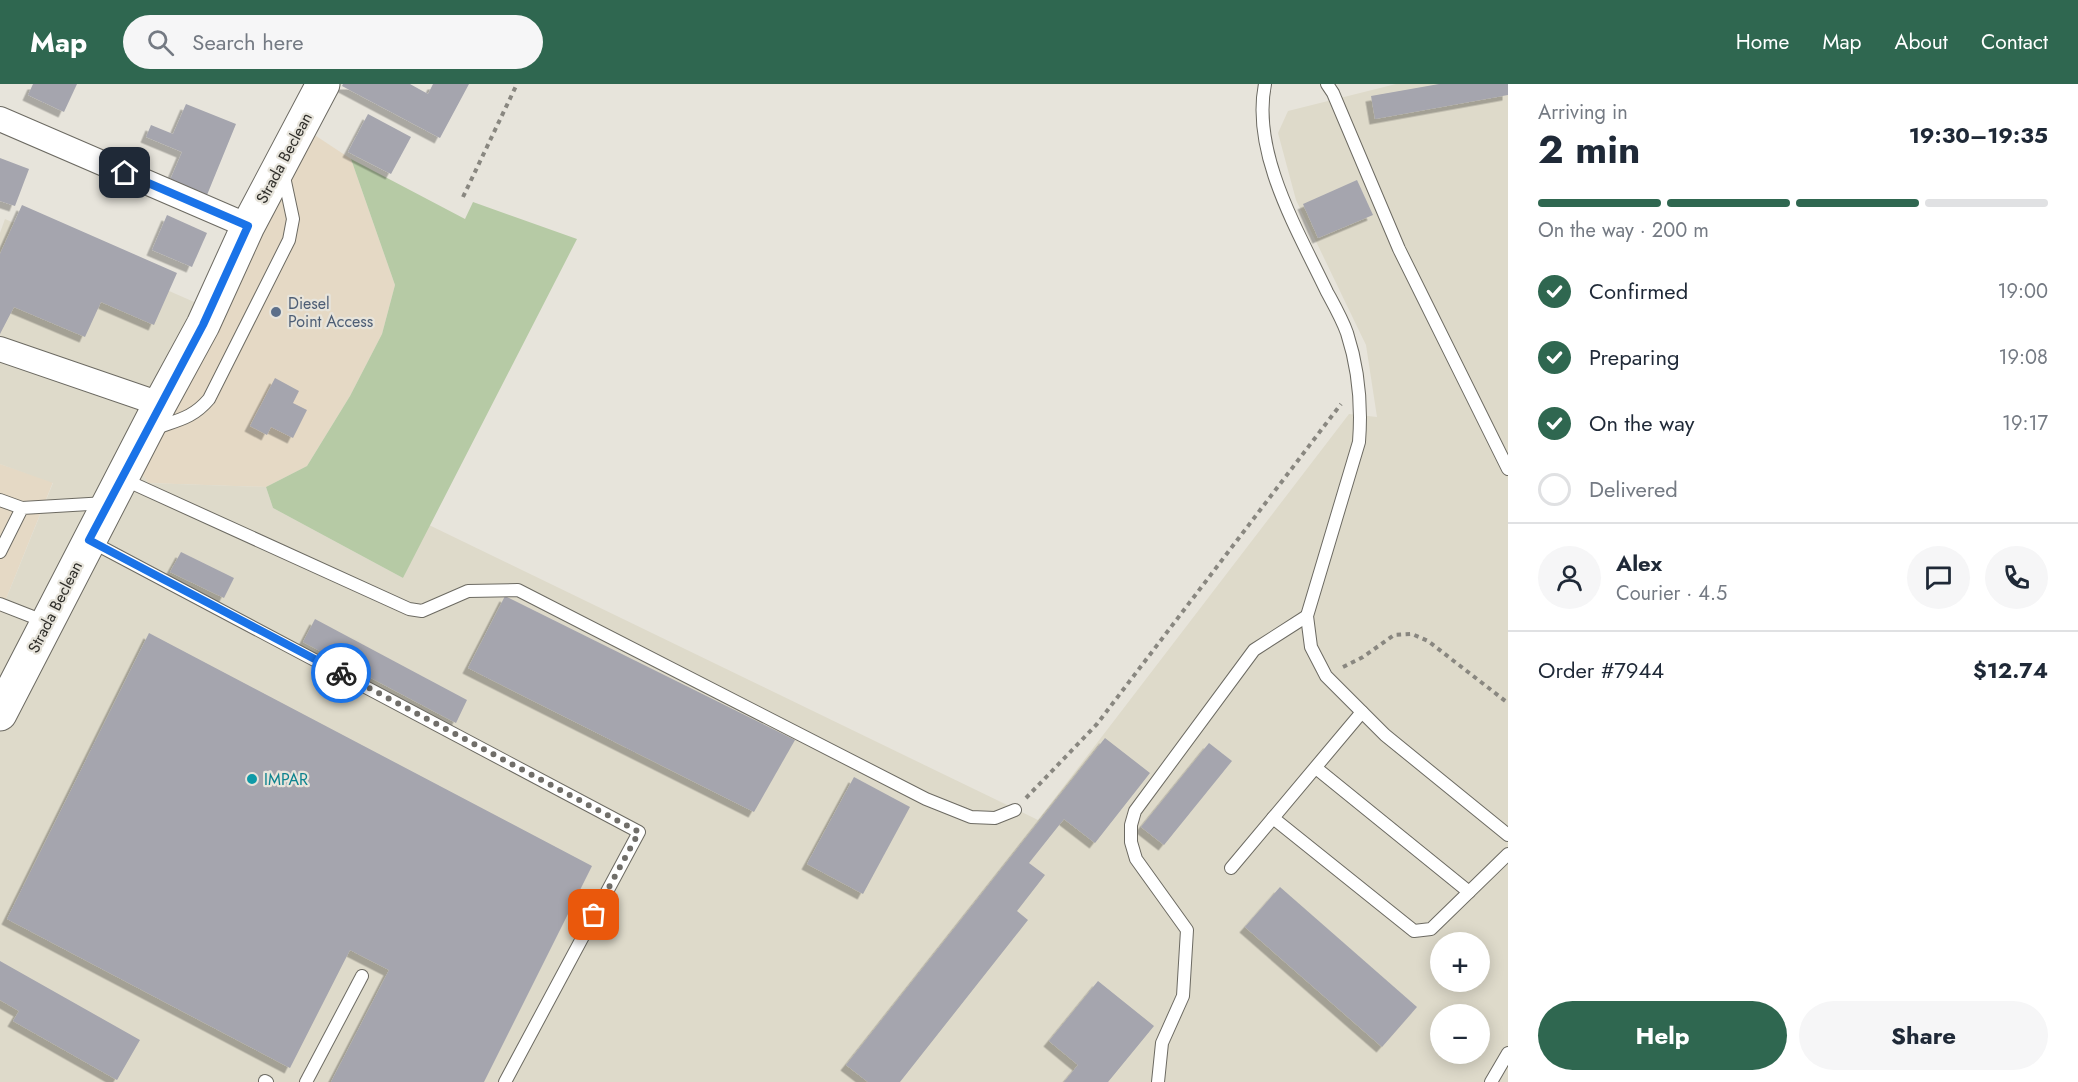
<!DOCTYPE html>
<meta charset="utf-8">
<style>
body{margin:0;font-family:Jost,sans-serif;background:#f6f6f7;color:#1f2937;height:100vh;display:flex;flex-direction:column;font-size:22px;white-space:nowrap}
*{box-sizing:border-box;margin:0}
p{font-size:20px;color:#747a83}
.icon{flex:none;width:33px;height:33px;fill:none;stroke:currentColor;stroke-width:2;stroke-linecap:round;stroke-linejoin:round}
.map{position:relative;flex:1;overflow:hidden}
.sheet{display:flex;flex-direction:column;background:#fff;width:570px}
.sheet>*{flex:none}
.tools{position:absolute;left:1430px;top:848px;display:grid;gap:12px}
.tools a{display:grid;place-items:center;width:60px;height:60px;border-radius:50%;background:#fff;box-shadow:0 3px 15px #0003;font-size:30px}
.pin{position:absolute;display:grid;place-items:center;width:51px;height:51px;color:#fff;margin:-26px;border-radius:12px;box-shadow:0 3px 9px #0006}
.courier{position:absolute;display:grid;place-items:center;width:60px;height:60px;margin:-30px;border:4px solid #1a73e8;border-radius:50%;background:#fff;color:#222;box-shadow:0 2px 8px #0007}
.headline em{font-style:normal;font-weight:700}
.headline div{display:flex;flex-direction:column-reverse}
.headline{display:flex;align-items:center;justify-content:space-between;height:102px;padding:0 30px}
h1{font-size:39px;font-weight:700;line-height:45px}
.bar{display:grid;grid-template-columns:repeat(4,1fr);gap:9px 6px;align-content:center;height:72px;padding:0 30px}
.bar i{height:8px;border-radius:4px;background:#e0e1e3}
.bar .on{background:#2f6750}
.bar p{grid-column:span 4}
.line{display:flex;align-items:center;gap:15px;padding:0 30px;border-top:2px solid #e0e1e3}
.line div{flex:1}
.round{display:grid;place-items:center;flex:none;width:63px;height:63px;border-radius:32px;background:#f6f6f7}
ol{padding:0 30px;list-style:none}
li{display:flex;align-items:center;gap:18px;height:66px}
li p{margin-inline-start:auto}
li .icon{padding:6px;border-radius:50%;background:#2f6750;color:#fff;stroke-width:4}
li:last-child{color:#747a83}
li i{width:33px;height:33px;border:3px solid #e0e1e3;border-radius:50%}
.cta{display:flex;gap:12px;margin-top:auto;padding:12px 30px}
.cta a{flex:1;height:69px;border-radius:36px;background:#2f6750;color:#fff;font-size:24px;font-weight:700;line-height:69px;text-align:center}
.cta a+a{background:#f6f6f7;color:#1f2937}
header{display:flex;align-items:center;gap:36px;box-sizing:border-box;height:84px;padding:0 30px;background:#2f6750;color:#fff}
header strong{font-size:28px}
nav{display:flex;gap:33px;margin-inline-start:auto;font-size:21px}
.search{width:420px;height:54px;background:#f6f6f7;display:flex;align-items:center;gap:15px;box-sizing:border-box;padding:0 21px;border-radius:33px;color:#747a83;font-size:22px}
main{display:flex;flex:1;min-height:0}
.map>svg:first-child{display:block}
</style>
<header>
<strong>Map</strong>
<div class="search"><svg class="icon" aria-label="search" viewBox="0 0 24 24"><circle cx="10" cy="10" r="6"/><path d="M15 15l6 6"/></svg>Search here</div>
<nav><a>Home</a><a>Map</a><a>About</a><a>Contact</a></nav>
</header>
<main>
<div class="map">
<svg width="1508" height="998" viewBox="0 0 1508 998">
<defs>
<filter id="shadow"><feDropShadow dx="-5.5" dy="5.5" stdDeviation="0" flood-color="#0004"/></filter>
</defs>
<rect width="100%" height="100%" fill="#e7e4db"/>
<g fill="#e5d9c5">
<polygon points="310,48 351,75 395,201 382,250 350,312 307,382 266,403 148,399 137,382"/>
<polygon points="0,380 53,398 0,530"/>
</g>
<path fill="#dedaca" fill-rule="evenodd" d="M1396 0H1508V998H0V530L53 399 0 380V149L5 135 217 228 137 382 148 399 266 403 273 424 403 494 429 441 1038 736 1349 330 1377 333 1366 261 1296 116 1278 49 1288 27ZM1440 858H1479V897H1440ZM1440 930H1479V969H1440Z"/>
<polygon fill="#b6caa5" points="351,75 465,135 473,118 577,155 403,494 273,424 266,403 307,382 350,312 382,250 395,201"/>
<g fill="#a5a5ae" filter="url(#shadow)">
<polygon points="33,0 77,0 64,28 28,11"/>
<polygon points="343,0 410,0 428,10 433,0 469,0 440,54 342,2"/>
<polygon points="1439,0 1508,0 1508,11 1375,35 1371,12"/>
<polygon points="186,20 236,40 207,111 170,96 182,68 146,53 151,41 173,50"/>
<polygon points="368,30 411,53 391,90 348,68"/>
<polygon points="0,74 29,85 15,122 0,117"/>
<polygon points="1357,96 1373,131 1318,154 1303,120"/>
<polygon points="22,121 177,189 154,241 101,218 85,253 14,223 0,250 0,170"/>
<polygon points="167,131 207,149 192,183 152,166"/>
<polygon points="275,294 299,307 293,319 307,326 293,354 271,343 267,351 250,342"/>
<polygon points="181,468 234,494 224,514 170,488"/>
<polygon points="505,512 795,656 754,728 468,584"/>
<polygon points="315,535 467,616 456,639 303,558"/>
<polygon points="149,549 592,782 484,998 331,998 389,886 350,866 290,984 7,835"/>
<polygon points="1105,654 1150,689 1095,759 1064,735 1029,779 1045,791 1017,827 1028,836 900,998 868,998 846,981"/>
<polygon points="1209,659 1232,677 1164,761 1141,743"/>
<polygon points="854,693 910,723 863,810 807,780"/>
<polygon points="1280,803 1417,923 1382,963 1245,843"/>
<polygon points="0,877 140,956 117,996 13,937 19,927 0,916"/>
<polygon points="1098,897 1154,942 1108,998 1064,998 1078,981 1049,957"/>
</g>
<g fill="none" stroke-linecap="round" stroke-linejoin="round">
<g stroke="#6c6a62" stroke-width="14">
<g id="lane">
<path d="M1265 0C1251 69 1298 147 1327 208 1334 221 1342 235 1347 249 1359 286 1362 320 1359 358L1307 532 1311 563 1326 592 1385 651 1508 751"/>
<polyline points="1327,0 1333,9 1399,165 1508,385"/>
<path d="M153 345C177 336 192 335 209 315L289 156 293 135 283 88"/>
<polyline points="123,395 409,525 422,527 468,507 518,506 926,715 971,733 995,734 1015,726"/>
<polyline points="0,416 22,424"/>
<polyline points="90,457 639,748 505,998"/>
<polyline points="0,468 22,424 106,419"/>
<polyline points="0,520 46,538"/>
<polyline points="1316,684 1469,808"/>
<polyline points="1273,734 1414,847 1431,845 1508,770"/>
<polyline points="1231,784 1362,628"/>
<polyline points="265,997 267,998"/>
<polyline points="306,998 362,892"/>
<polyline points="1158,998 1162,959 1183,912 1187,846 1136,775 1131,758 1131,741 1135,727 1254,566 1307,532"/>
<polyline points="1491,998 1508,969"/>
</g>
</g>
<g stroke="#6c6a62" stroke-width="26">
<g id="street">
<polyline points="0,35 248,142"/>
<polyline points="0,265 160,320"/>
</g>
</g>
<g stroke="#6c6a62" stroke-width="35">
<polyline id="primary" points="0,630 160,320 203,241 248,142 323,0"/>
</g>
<g stroke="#898780" stroke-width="4" stroke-dasharray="4.5 4.5" stroke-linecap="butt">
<polyline points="463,113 517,0"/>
<polyline points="1343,583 1363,573 1394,551 1412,550 1428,557 1508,619"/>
<polyline points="1026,714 1097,640 1341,320"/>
</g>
<use href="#lane" stroke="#fff" stroke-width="12"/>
<use href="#street" stroke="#fff" stroke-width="24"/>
<use href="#primary" stroke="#fff" stroke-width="33"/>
</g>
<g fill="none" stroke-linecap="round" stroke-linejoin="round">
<polyline stroke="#706e69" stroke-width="6" stroke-dasharray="0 10.8" points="341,589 639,748 594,831"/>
<polyline stroke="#1a73e8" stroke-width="8" points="125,89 248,142 203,241 89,456 341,589"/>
</g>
<circle fill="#5c6f8a" stroke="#e7e4db" stroke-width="2" cx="276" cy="228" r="6"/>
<circle fill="#0f9aa8" stroke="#e7e4db" stroke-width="2" cx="252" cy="695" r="6"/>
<g text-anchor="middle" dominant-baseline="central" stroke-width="4.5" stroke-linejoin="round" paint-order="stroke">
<g font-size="16" fill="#302f2b" stroke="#e7e4db">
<text transform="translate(284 74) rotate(-62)">Strada Beclean</text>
<text transform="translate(55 523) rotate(-63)">Strada Beclean</text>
</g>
<g font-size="16" fill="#4e5e75" stroke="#e7e4db" text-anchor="start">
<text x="288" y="219">Diesel<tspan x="288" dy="18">Point Access</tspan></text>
</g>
<g font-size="16" fill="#0d838f" stroke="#e7e4db" text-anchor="start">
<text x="264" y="695">IMPAR</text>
</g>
</g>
</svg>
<div class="tools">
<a>+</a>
<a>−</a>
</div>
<div class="pin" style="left:594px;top:831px;background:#ea580c"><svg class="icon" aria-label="bag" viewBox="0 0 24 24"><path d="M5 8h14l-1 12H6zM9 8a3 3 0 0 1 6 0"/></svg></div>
<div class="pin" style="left:125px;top:89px;background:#1f2937"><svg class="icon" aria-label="home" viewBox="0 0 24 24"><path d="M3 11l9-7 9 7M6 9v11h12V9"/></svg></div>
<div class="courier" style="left:341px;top:589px"><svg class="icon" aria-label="bike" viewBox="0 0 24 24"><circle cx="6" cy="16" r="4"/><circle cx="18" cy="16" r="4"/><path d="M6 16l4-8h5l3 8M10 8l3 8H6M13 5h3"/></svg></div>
</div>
<section class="sheet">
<div class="headline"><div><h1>2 min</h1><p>Arriving in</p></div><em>19:30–19:35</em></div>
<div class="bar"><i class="on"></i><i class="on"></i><i class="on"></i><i></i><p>On the way · 200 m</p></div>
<ol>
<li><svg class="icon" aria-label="check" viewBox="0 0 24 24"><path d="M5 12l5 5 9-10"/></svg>Confirmed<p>19:00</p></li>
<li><svg class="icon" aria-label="check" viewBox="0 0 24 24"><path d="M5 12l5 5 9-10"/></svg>Preparing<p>19:08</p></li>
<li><svg class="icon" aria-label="check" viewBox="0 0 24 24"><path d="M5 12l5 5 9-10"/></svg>On the way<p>19:17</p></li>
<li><i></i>Delivered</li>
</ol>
<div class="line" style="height:108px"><a class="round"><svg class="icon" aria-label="person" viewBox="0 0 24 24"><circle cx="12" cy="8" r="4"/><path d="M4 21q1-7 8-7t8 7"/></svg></a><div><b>Alex</b><p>Courier · 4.5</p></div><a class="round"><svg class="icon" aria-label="chat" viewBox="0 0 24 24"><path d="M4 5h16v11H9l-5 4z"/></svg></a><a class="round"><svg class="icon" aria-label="phone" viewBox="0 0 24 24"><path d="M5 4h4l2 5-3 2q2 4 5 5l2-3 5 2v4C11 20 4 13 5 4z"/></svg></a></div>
<div class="line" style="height:78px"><div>Order #7944</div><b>$12.74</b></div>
<div class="cta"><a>Help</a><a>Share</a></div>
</section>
</main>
